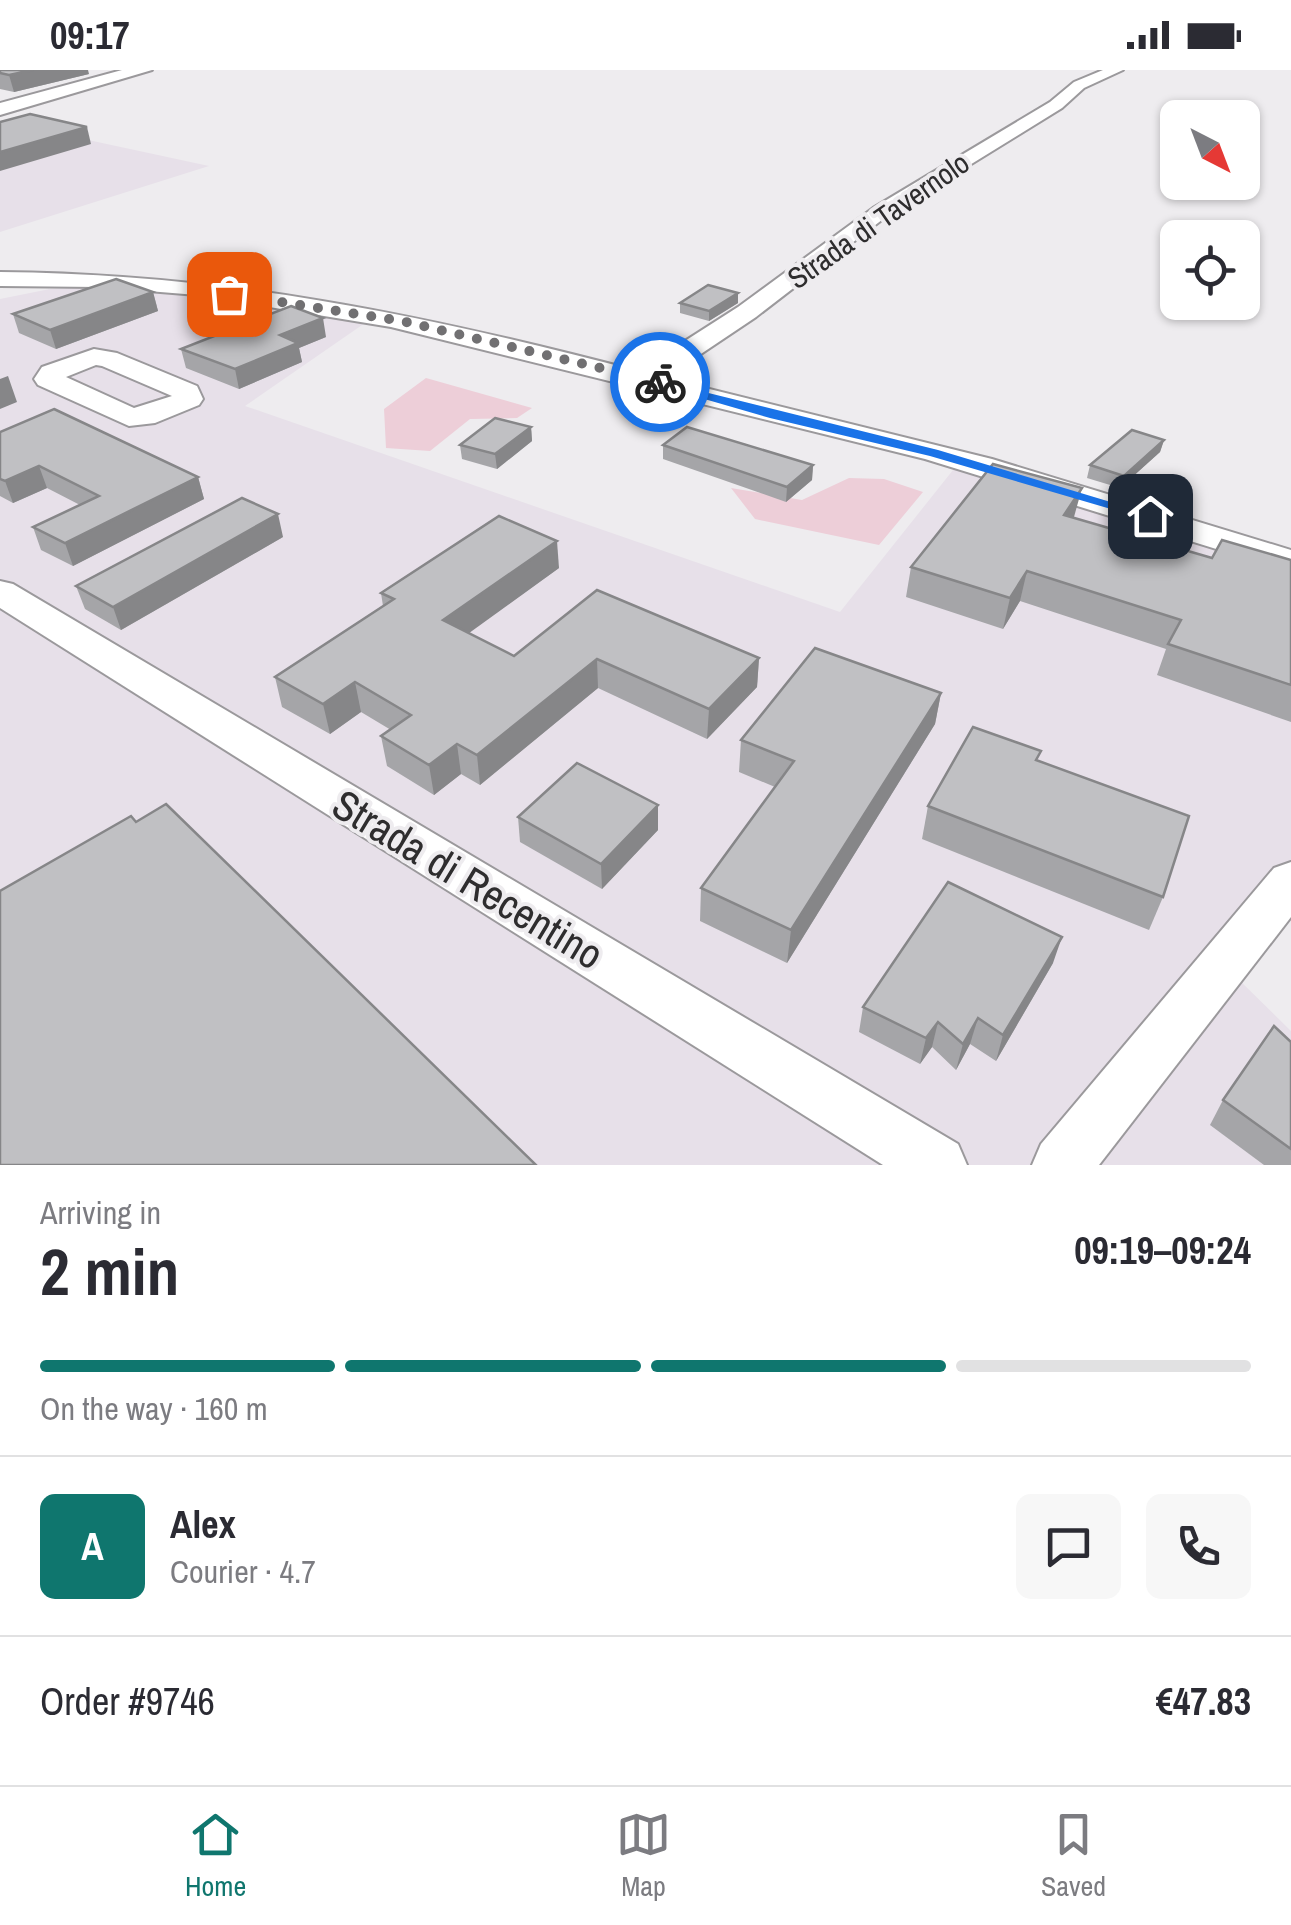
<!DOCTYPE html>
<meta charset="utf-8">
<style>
body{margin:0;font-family:"Archivo Narrow",sans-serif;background:#f7f7f7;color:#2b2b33;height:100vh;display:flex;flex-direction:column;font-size:38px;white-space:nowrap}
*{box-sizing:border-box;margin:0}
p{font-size:32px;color:#7c7c81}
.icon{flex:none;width:55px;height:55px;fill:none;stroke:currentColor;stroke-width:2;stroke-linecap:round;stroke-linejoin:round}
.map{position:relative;height:1095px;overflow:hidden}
.drawer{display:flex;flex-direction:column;background:#fff;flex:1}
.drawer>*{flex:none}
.needle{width:65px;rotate:138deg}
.controls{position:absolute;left:1160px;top:30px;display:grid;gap:20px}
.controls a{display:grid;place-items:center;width:100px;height:100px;border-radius:15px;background:#fff;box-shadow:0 2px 8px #0004;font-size:50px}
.pin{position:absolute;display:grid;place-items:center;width:85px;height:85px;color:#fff;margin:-42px;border-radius:20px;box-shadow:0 5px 15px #0006}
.courier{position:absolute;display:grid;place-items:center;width:100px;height:100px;margin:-50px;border:8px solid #1a73e8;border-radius:50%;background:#fff;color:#222;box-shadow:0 2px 12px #0007}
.headline em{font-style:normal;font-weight:700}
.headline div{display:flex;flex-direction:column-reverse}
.headline{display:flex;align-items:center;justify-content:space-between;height:170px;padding:0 40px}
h1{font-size:65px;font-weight:700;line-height:75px}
.bar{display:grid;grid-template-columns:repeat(4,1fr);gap:15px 10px;align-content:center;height:120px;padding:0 40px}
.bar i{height:12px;border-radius:8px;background:#e1e1e2}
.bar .current{background:#0f766e}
.bar p{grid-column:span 4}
.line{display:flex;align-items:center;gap:25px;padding:0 40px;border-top:2px solid #e1e1e2}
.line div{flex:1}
.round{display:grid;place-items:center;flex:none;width:105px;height:105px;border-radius:15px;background:#f7f7f7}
.status{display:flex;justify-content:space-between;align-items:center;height:70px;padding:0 50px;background:#fff;direction:ltr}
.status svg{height:28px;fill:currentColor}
.menu{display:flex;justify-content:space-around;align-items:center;height:140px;border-top:2px solid #e1e1e2;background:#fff;font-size:28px;color:#7c7c81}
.menu a{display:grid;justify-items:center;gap:5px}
.menu .current{color:#0f766e}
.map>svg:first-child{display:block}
</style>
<div class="status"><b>09:17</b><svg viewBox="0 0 49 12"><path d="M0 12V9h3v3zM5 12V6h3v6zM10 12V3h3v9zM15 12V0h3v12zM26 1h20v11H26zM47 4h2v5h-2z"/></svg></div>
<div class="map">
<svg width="1291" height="1095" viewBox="0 0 1291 1095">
<rect width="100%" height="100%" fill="#eeecef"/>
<g fill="#e7e0e9">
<polygon points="0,51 209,96 0,162"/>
<polygon points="131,215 176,218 365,253 245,336 840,542 957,395 1291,502 1291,812 1233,904 1291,961 1291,1095 0,1095 0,229 50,219"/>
</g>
<g fill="#edced8">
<polygon points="426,308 532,338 517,348 470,349 430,381 386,378 384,339"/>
<polygon points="849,408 884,409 923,422 879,475 755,449 731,418 802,430"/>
</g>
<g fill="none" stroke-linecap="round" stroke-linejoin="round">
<g stroke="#9b999c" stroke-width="4">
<g id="minor">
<path d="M1103 0H1123L1084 18 1062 38 887 146 756 247 665 308 992 389 1291 480V502L925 389 391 257 197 225 99 217 0 216V202C225 204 421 244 638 301L738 237 873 138 1050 32 1074 12Z"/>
<path d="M94 279 117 283 197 316 203 329 199 335 155 353 129 356 38 315 34 309 42 297ZM96 295 102 296 172 326 134 338 66 307Z"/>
<polygon points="0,511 13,514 958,1074 967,1095 883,1095 0,538"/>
<polygon points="1291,792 1291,847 1099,1095 1032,1095 1041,1074 1274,798"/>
</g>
</g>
<g stroke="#9b999c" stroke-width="4">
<polygon id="major" points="122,0 152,0 0,45 0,33"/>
</g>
<use href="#minor" fill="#fff" fill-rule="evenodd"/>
<use href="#major" fill="#fff" fill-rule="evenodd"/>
</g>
<g fill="#a5a5a8">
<polygon points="0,0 89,4 14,22 0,19"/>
<polygon points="153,222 158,241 56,279 19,263 13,244"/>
<polygon points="738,223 738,233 709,251 680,243 680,233"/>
<polygon points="326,267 299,278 302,292 239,319 186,298 181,279"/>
<polygon points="531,357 532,371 497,399 462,389 460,375"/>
<polygon points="0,362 198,407 204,429 73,496 41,480 33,457 80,435 47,418 13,433 0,426"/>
<polygon points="1164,370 1160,382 1120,418 1087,408 1090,395"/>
<polygon points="663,375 813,395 812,410 786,432 663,389"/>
<polygon points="1073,448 1212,488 1291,490 1291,652 1157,605 1166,579 1020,531 1003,559 906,527 911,497"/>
<polygon points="283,467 121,560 85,539 76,516"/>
<polygon points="559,498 468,563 514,586 759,588 757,617 707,669 598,618 480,715 461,704 434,725 387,696 381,666 391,660 361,642 330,664 282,637 275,607 383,536 381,523"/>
<polygon points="941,623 935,654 787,893 700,851 701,818 775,717 739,702 741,670"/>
<polygon points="1038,691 1163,827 1149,860 922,769 928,736"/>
<polygon points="518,747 658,760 602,819 520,772"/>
<polygon points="1053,893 996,991 970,974 956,1000 932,977 920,994 859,962 863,937"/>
<polygon points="1291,972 1291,1095 1264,1095 1210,1055 1223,1030"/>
</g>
<g fill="#868688">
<polygon points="33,0 88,0 89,4 14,22 9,5"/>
<polygon points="87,57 91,74 0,101 0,82"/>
<polygon points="153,222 158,241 56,279 50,260"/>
<polygon points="738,223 738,233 709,251 709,241"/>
<polygon points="323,248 326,267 299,278 302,292 239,319 235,299 280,265"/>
<polygon points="8,306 17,332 0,339 0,309"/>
<polygon points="531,357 532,371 497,399 495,384"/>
<polygon points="1164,370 1160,382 1120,418 1124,406"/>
<polygon points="813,395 812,410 786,432 787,417"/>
<polygon points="39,396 47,418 13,433 5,411"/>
<polygon points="198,407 204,429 73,496 65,473"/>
<polygon points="1082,418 1074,447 1056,474 1064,445"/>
<polygon points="278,444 283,467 121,560 113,537"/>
<polygon points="557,471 559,498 447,579 443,550"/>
<polygon points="1027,501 1020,531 1003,559 1010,528"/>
<polygon points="759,588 757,617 707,669 709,639"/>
<polygon points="597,589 598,618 480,715 477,685"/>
<polygon points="355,612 361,642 330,664 323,634"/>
<polygon points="941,623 935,654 787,893 791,860"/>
<polygon points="457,674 461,704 434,725 429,695"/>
<polygon points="658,735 658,760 602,819 601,794"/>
<polygon points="1062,867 1053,893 996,991 1003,965"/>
<polygon points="978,948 970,974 956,1000 963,974"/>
<polygon points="938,952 932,977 920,994 926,968"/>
</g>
<g fill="#c0c0c3" stroke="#868688" stroke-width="2.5">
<polygon points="0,0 33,0 9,5 0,3"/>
<polygon points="30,44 87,57 0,82 0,52"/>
<polygon points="116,209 153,222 50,260 13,244"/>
<polygon points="708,215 738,223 709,241 680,233"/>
<polygon points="291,236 323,248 280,265 298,273 235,299 181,279"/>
<polygon points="54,339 198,407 65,473 33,457 99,426 39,396 5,411 0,409 0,362"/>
<polygon points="495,348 531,357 495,384 460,375"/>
<polygon points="687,357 813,395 787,417 663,375"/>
<polygon points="1132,360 1164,370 1124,406 1090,395"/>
<polygon points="993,394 1082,418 1064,445 1212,488 1222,470 1291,490 1291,615 1168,574 1181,550 1027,501 1010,528 911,497"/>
<polygon points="242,428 278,444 113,537 76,516"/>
<polygon points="499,446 557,471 443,550 514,586 597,520 759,588 709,639 597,589 477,685 457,674 429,695 381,666 411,645 355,612 323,634 275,607 394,529 381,523"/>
<polygon points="815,578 941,623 791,860 701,818 794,691 741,670"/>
<polygon points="973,657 1041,681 1036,690 1189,746 1163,827 928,736"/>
<polygon points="577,693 658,735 601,794 518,747"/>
<polygon points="166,734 536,1095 0,1095 0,821 131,746 136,752"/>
<polygon points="948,812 1062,867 1003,965 978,948 963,974 938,952 926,968 863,937"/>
<polygon points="1274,956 1291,972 1291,1079 1223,1030"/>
</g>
<polygon fill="#1a73e8" points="656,310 938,380 1157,446 1145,449 930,386 770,348 656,315"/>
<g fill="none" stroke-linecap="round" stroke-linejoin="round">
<polyline stroke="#717072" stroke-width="10" stroke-dasharray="0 18" points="229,224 402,251 660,312"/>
</g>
<g text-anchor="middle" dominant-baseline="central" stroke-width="8" stroke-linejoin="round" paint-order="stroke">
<g font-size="30" fill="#2e2d2e" stroke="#eeecef">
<text transform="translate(878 150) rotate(-35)">Strada di Tavernolo</text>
</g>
<g font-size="42" fill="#2e2d2e" stroke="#eeecef">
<text transform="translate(468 809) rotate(31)">Strada di Recentino</text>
</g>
</g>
</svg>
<div class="controls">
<a><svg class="needle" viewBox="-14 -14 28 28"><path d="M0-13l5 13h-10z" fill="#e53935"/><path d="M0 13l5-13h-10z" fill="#7c7c81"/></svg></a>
<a><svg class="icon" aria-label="locate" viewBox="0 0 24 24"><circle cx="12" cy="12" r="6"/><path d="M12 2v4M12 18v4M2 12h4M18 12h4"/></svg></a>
</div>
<div class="pin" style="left:229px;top:224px;background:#ea580c"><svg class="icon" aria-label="bag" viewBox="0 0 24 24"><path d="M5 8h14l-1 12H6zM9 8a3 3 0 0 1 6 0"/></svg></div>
<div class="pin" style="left:1150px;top:446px;background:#1f2937"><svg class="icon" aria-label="home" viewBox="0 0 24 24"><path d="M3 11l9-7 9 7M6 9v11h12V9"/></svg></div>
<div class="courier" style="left:660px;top:312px"><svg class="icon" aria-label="bike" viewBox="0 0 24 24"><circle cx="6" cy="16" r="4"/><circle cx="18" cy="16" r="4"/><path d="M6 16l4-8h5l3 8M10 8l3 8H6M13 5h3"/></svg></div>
</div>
<section class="drawer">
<div class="headline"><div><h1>2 min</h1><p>Arriving in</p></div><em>09:19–09:24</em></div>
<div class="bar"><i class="current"></i><i class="current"></i><i class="current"></i><i></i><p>On the way · 160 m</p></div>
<div class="line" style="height:180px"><b class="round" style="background:#0f766e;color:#fff">A</b><div><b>Alex</b><p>Courier · 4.7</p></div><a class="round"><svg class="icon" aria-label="chat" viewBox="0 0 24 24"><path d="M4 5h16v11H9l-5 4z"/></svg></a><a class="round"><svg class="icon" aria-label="phone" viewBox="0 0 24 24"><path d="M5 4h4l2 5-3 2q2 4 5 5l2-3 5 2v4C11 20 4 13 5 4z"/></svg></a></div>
<div class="line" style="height:130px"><div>Order #9746</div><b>€47.83</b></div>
</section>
<nav class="menu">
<a class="current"><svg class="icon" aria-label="home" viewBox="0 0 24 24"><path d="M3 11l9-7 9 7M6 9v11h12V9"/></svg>Home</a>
<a><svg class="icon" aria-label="map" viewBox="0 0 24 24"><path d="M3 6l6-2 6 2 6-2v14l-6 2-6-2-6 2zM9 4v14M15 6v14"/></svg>Map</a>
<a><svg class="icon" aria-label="saved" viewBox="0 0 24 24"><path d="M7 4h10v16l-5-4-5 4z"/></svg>Saved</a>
</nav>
